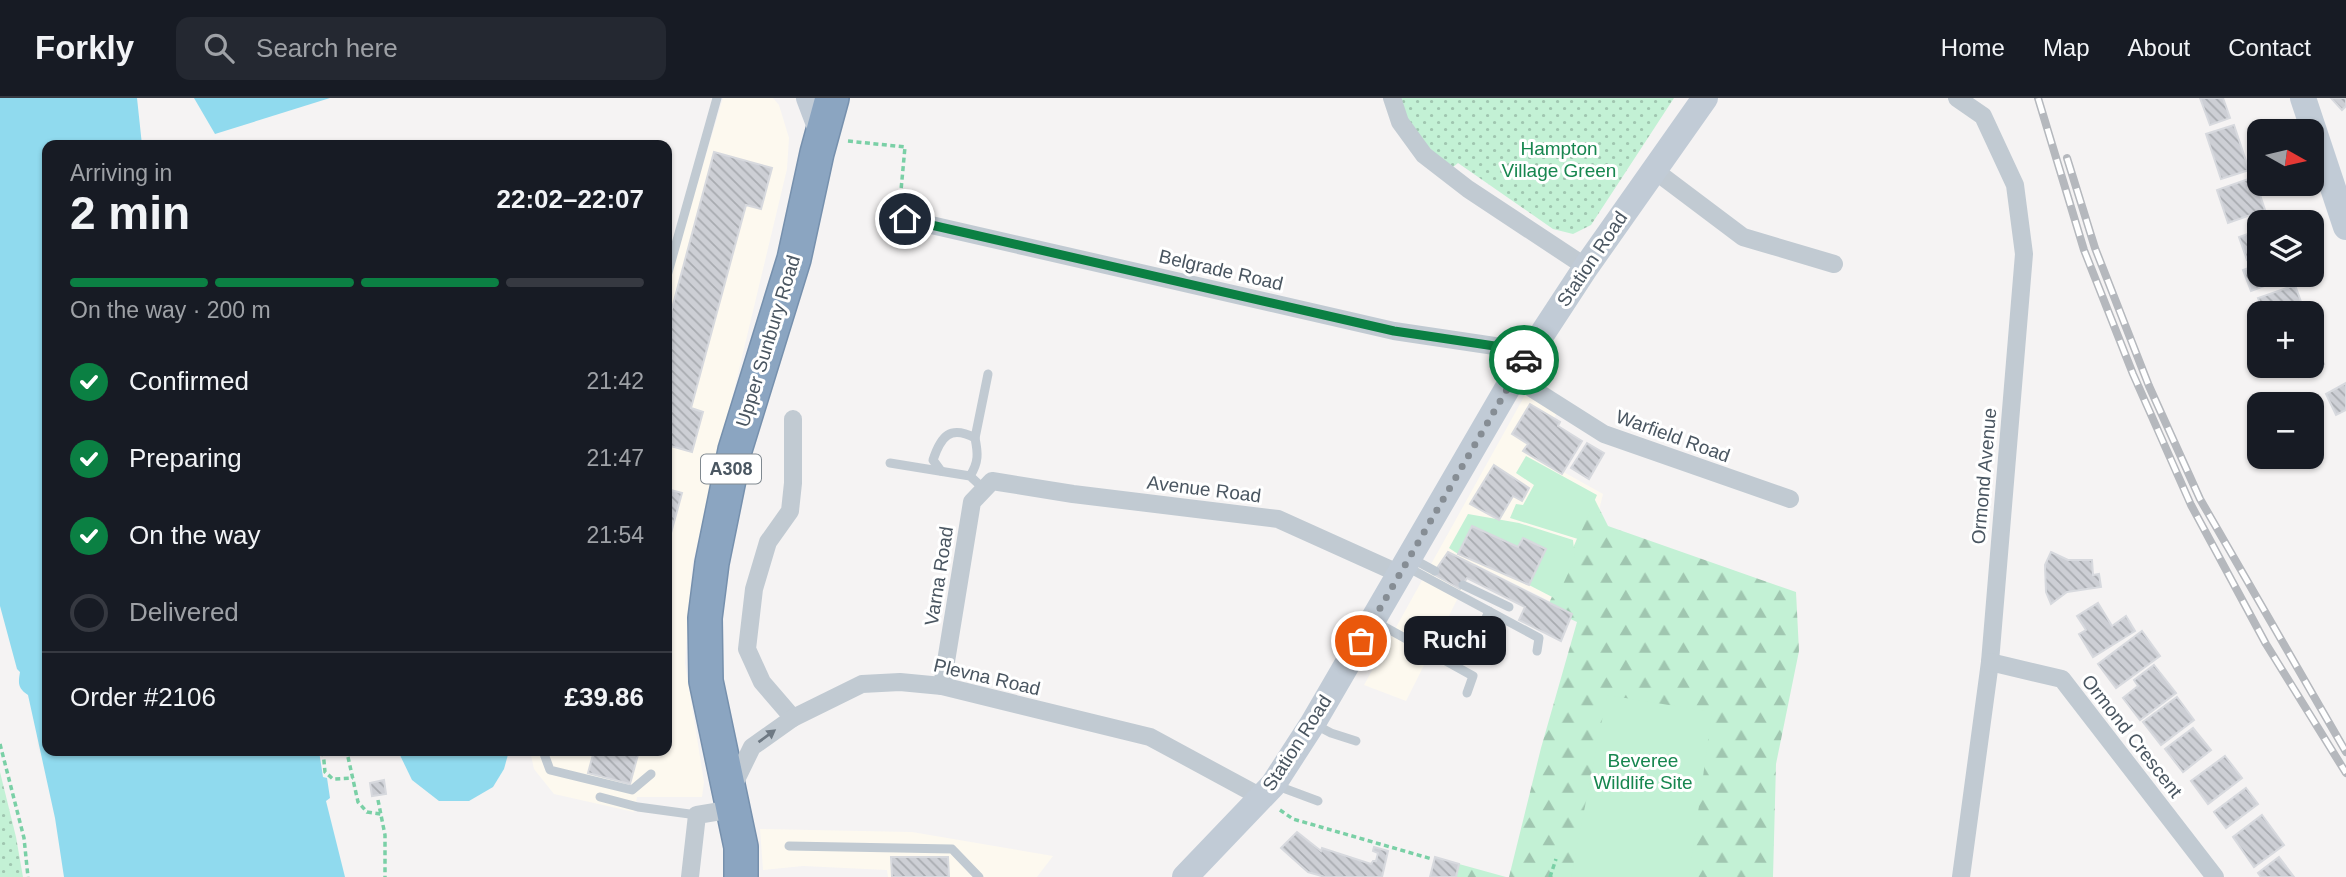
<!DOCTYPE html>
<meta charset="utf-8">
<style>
body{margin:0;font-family:Helvetica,sans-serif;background:#242831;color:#f1f3f6;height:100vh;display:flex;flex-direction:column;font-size:26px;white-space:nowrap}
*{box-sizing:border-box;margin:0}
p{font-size:23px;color:#9ea1a6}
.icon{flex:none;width:38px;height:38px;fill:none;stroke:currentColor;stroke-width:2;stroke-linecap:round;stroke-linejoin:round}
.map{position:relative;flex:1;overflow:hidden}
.sheet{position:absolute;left:42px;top:42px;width:630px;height:616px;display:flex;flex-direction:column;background:#171b24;border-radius:14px;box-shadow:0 2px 5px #0004}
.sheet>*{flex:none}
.needle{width:46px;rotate:98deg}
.tools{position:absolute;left:2247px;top:21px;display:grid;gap:14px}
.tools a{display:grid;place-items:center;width:77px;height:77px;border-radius:14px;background:#171b24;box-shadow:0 2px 5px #0004;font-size:35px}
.pin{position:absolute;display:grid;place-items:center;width:60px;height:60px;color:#fff;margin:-30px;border:4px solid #fff;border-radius:50%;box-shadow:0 2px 7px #0007}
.courier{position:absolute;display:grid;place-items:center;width:70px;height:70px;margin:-35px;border:5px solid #0b8043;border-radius:50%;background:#fff;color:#222;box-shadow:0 2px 9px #0007}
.bubble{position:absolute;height:49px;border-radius:14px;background:#171b24;box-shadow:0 2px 5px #0004;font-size:23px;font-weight:800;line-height:49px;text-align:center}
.headline em{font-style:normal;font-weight:800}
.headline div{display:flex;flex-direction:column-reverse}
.headline{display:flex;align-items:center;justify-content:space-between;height:119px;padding:0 28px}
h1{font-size:46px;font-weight:800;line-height:52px}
.bar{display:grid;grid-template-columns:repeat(4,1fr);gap:10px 7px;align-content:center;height:84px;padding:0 28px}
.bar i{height:9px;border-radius:5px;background:#363941}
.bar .active{background:#0b8043}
.bar p{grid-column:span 4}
.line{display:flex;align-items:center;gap:18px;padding:0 28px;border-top:2px solid #363941}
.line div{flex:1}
ol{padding:0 28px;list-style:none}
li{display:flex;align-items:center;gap:21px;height:77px}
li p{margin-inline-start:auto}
li .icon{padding:7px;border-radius:50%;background:#0b8043;color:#fff;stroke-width:4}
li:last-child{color:#9ea1a6}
li i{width:38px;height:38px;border:4px solid #363941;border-radius:50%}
header{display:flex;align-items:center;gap:42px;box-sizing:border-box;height:98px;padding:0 35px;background:#171b24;border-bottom:2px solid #363941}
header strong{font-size:33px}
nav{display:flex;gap:38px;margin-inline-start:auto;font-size:24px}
.search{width:490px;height:63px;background:#242831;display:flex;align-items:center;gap:18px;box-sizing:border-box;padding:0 24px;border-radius:14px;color:#9ea1a6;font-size:26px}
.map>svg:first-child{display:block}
</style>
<header>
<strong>Forkly</strong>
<div class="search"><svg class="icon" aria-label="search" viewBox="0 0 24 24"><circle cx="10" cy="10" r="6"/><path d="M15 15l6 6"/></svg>Search here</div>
<nav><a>Home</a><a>Map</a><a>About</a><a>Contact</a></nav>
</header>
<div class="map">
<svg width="2346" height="779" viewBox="0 0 2346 779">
<defs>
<pattern id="grass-dots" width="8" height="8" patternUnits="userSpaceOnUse" patternTransform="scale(1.75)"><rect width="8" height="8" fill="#c3f1d5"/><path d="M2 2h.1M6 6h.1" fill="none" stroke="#a0c6b0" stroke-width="1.8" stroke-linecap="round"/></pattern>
<pattern id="forest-firs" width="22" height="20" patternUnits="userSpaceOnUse" patternTransform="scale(1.75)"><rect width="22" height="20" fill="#c3f1d5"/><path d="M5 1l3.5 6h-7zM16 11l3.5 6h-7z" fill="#a0c6b0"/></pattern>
<pattern id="building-back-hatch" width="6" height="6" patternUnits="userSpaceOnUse" patternTransform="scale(1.75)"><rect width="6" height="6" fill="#cdcfd5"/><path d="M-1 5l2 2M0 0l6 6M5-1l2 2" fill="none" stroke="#a8abb0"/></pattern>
</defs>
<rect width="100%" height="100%" fill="#f5f3f3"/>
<g fill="#fdf9ef">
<polygon points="723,0 773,0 779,7 789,40 787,71 692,468 685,565 704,684 702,699 637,699 634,714 554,696 534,671 530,653 667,653 667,187"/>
<polygon points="1525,297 1557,315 1533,357 1603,396 1574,515 1475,466 1406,603 1364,587"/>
<polygon points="760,731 912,734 1053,758 1037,779 888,779 887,772 803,768 763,772"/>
</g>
<g fill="url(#grass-dots)">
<path d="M1397 0H1674L1591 127 1573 136 1553 131 1458 65 1452 70C1426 49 1409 31 1397 0Z"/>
<polygon points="0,674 16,739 23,779 0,779"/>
</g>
<g fill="url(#forest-firs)">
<polygon points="1569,396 1595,402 1608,428 1796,494 1799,553 1776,666 1773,779 1509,779 1541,650 1577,524 1547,510 1579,436"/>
<polygon points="1459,766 1506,779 1456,779"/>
</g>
<g fill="#c3f1d5">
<polygon points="1526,358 1597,397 1578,441 1510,420 1516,406 1523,407 1534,387 1516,375"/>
<polygon points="1468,416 1519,425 1573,442 1575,461 1556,501 1529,487 1546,451 1523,440 1518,449 1458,456 1449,450"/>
<polygon points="1607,597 1712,614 1689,779 1571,779"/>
</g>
<g fill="#90daee">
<path d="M0 0H137L142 47H47V653H319L323 679 327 680 330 700 326 703 345 779H64L55 720 28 597C18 590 18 586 20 574L17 571 0 508Z"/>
<polygon points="194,0 330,0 215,36"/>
<polygon points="398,653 509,653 504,671 493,689 469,703 439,703 412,682"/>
</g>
<g fill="url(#building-back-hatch)" stroke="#d7d9de" stroke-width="2">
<polygon points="2200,0 2223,0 2230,20 2210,27"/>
<polygon points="2331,0 2346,0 2346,8 2342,12"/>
<polygon points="2234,27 2249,72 2221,81 2206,36"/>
<polygon points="714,54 772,70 761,111 746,107 691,310 703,314 692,354 667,347 667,229"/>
<polygon points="2254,79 2265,112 2228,125 2217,92"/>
<polygon points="2259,132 2259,158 2247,162 2239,139"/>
<polygon points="2259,166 2259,177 2291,178 2251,193 2243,172"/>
<polygon points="2295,187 2304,212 2294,215 2264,215 2258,200"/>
<polygon points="2315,249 2324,266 2299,279 2293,268 2312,268 2312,250"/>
<polygon points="2346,285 2346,312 2336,317 2326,296"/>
<polygon points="1530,306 1560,324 1558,328 1582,343 1562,376 1523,353 1528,346 1512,336"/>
<polygon points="1587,345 1604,355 1589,381 1571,370"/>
<polygon points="1494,367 1529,390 1522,403 1513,398 1499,422 1470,406"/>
<polygon points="667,391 682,395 671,435 667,434"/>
<polygon points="1472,428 1518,449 1523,440 1546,451 1529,487 1458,456"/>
<polygon points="1448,454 1572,516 1561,543 1519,522 1525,509 1467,480 1460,491 1433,476"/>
<polygon points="2051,454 2068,462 2092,462 2093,477 2099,476 2101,489 2067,494 2051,506 2046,494 2045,467"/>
<polygon points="2098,505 2112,528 2126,518 2135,533 2093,559 2079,536 2086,532 2077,518"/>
<polygon points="2142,533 2160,558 2116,590 2098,566"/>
<polygon points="2154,567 2176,595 2140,622 2123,600 2138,588 2134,582"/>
<polygon points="2177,599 2194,622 2161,647 2143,624"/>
<polygon points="2193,630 2211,652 2183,674 2165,651"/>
<polygon points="594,653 639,653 630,686 588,675"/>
<polygon points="2225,658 2242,680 2208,706 2191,683"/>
<polygon points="384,682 386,696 372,698 370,685"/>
<polygon points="2246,690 2258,706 2226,730 2214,714"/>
<polygon points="2262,717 2284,747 2254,769 2233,739"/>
<polygon points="1297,734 1321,753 1322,750 1371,766 1373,763 1376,763 1378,755 1373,753 1374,749 1388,753 1382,779 1325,779 1308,774 1281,750"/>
<polygon points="891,759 948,759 949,779 892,779"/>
<polygon points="1435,759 1459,766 1456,779 1430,779"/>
<polygon points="2279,759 2294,779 2261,779 2258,775"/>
</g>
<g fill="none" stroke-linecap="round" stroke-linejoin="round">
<g stroke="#7690ad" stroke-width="36">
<polyline id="highway" points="741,779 741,749 706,583 705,520 712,465 735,352 794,161 817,55 832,0"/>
</g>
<g stroke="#7ad0a6" stroke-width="3.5" stroke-dasharray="5 3.5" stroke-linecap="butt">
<polyline points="848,43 905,49 900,103"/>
<polyline points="0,646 24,740 28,779"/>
<polyline points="323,653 325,674 333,681 353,680"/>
<polyline points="348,659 358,704 367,714 381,716"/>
<polyline points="378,702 385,737 385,779"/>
<polyline points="1280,712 1293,721 1432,761"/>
<polyline points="1550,779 1556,761"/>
</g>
<g stroke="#c1cad2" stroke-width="9">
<polyline points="667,178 717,0"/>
<polyline points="975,340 988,276"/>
<polyline points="890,365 970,378 984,391"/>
<path d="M941 373 933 362C941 338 950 327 975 340 978 355 979 364 970 378"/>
<polyline points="1411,460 1435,473"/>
<polyline points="1407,469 1539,540 1537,553"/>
<polyline points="1463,487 1509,509"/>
<polyline points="1374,523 1473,578 1467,595"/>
<polyline points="1481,531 1489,513"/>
<polyline points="1314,626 1331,635 1356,643"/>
<polyline points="543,653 550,672 632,692 651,676"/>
<polyline points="1275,687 1318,703"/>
<polyline points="600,699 638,709 697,717"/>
<polyline points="789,748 952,751 979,779"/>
</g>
<g stroke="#c1cad2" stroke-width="18">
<polyline points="1392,0 1400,24 1424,57 1468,91 1586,169"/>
<polyline points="1957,0 1983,18 2015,87 2024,156 1990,564 1961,779"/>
<polyline points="1654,72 1743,139 1834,166"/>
<polyline points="905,121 1394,233 1508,250 1529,256"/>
<polyline points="1514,279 1604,336 1790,401"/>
<polyline points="793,321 793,385 790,413 768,444 754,491 747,551 762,584 793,620"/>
<polyline points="1990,564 2062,581 2215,779"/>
<polyline points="942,588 972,404 992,383 1073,396 1278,421 1400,476"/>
<polyline points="732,690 752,649 793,620 862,586 900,584 942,588 1150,639 1261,699"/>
<polyline points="690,779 697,717 733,711"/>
</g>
<g stroke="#c1cbd6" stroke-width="26">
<polyline points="809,0 820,29 821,41"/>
<polyline points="2303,0 2346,129"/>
<polyline points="1185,779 1273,687 1313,625 1514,279 1586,169 1705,0"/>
</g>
<use href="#highway" stroke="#8ba5c1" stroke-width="33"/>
<g stroke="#b5b8bd" stroke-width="8">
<g id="rail">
<polyline points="2038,0 2084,152 2133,276 2191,407 2266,546 2346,675"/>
<polyline points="2067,60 2095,150 2149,288 2200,401 2346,654"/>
</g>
</g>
<use href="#rail" stroke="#fff" stroke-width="5" stroke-dasharray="16" stroke-linecap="butt"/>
</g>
<defs><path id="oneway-solid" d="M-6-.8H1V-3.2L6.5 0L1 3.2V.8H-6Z" transform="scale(1.75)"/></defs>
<use fill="#6e7983" href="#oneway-solid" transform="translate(767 638) rotate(-36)"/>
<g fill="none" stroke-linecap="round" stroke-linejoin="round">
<polyline stroke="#868d94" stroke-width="7" stroke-dasharray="0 12.6" points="1361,543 1524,262"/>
<polyline stroke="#0b8043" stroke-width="9" points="905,121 1394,233 1508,250 1529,256 1524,262"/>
</g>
<g text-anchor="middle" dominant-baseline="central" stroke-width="6" stroke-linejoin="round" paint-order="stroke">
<rect fill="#fff" stroke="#808990" stroke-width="2" x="701" y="356.5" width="60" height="29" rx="5"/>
<g font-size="18" font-weight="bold" fill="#4a5661">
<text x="731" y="371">A308</text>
</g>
<g font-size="19" fill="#17864f" stroke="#fff">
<text x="1559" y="50">Hampton<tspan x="1559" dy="22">Village Green</tspan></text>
<text x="1643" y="662">Beveree<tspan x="1643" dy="22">Wildlife Site</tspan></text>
</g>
<g font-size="19" fill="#4a5661" stroke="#fff">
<text transform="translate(1592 161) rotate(-56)">Station Road</text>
<text transform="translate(1221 172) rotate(13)">Belgrade Road</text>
<text transform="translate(768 243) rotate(-73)">Upper Sunbury Road</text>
<text transform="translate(1673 338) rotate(20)">Warfield Road</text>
<text transform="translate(1984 378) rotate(-85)">Ormond Avenue</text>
<text transform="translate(1204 391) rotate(7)">Avenue Road</text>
<text transform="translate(939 478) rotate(-81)">Varna Road</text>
<text transform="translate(987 579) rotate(13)">Plevna Road</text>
<text transform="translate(2132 638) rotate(52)">Ormond Crescent</text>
<text transform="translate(1297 645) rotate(-57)">Station Road</text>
</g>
</g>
</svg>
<div class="tools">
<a><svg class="needle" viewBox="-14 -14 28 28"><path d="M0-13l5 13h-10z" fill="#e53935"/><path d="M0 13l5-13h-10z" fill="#9ea1a6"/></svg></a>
<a><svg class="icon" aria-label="layers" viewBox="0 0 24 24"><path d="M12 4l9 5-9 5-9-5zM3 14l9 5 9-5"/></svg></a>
<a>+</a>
<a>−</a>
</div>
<div class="pin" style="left:1361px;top:543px;background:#ea580c"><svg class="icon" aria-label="bag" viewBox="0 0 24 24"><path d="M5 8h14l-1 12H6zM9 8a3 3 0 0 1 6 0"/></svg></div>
<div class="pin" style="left:905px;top:121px;background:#1f2937"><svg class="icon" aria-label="home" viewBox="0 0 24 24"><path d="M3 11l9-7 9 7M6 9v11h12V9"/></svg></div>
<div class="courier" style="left:1524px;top:262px"><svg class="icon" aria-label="car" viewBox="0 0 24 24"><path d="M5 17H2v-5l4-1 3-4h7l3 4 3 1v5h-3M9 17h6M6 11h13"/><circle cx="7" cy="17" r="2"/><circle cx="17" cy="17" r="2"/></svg></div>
<div class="bubble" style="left:1404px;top:518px;width:102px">Ruchi</div>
<section class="sheet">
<div class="headline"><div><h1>2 min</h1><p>Arriving in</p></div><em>22:02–22:07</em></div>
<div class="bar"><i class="active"></i><i class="active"></i><i class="active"></i><i></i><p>On the way · 200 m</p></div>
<ol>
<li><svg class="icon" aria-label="check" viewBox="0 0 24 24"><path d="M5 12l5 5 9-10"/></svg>Confirmed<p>21:42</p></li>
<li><svg class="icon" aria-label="check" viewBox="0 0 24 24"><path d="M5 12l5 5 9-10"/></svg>Preparing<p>21:47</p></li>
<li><svg class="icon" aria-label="check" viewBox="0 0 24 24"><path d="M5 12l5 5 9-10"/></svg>On the way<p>21:54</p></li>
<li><i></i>Delivered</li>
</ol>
<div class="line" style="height:91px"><div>Order #2106</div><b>£39.86</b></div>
</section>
</div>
